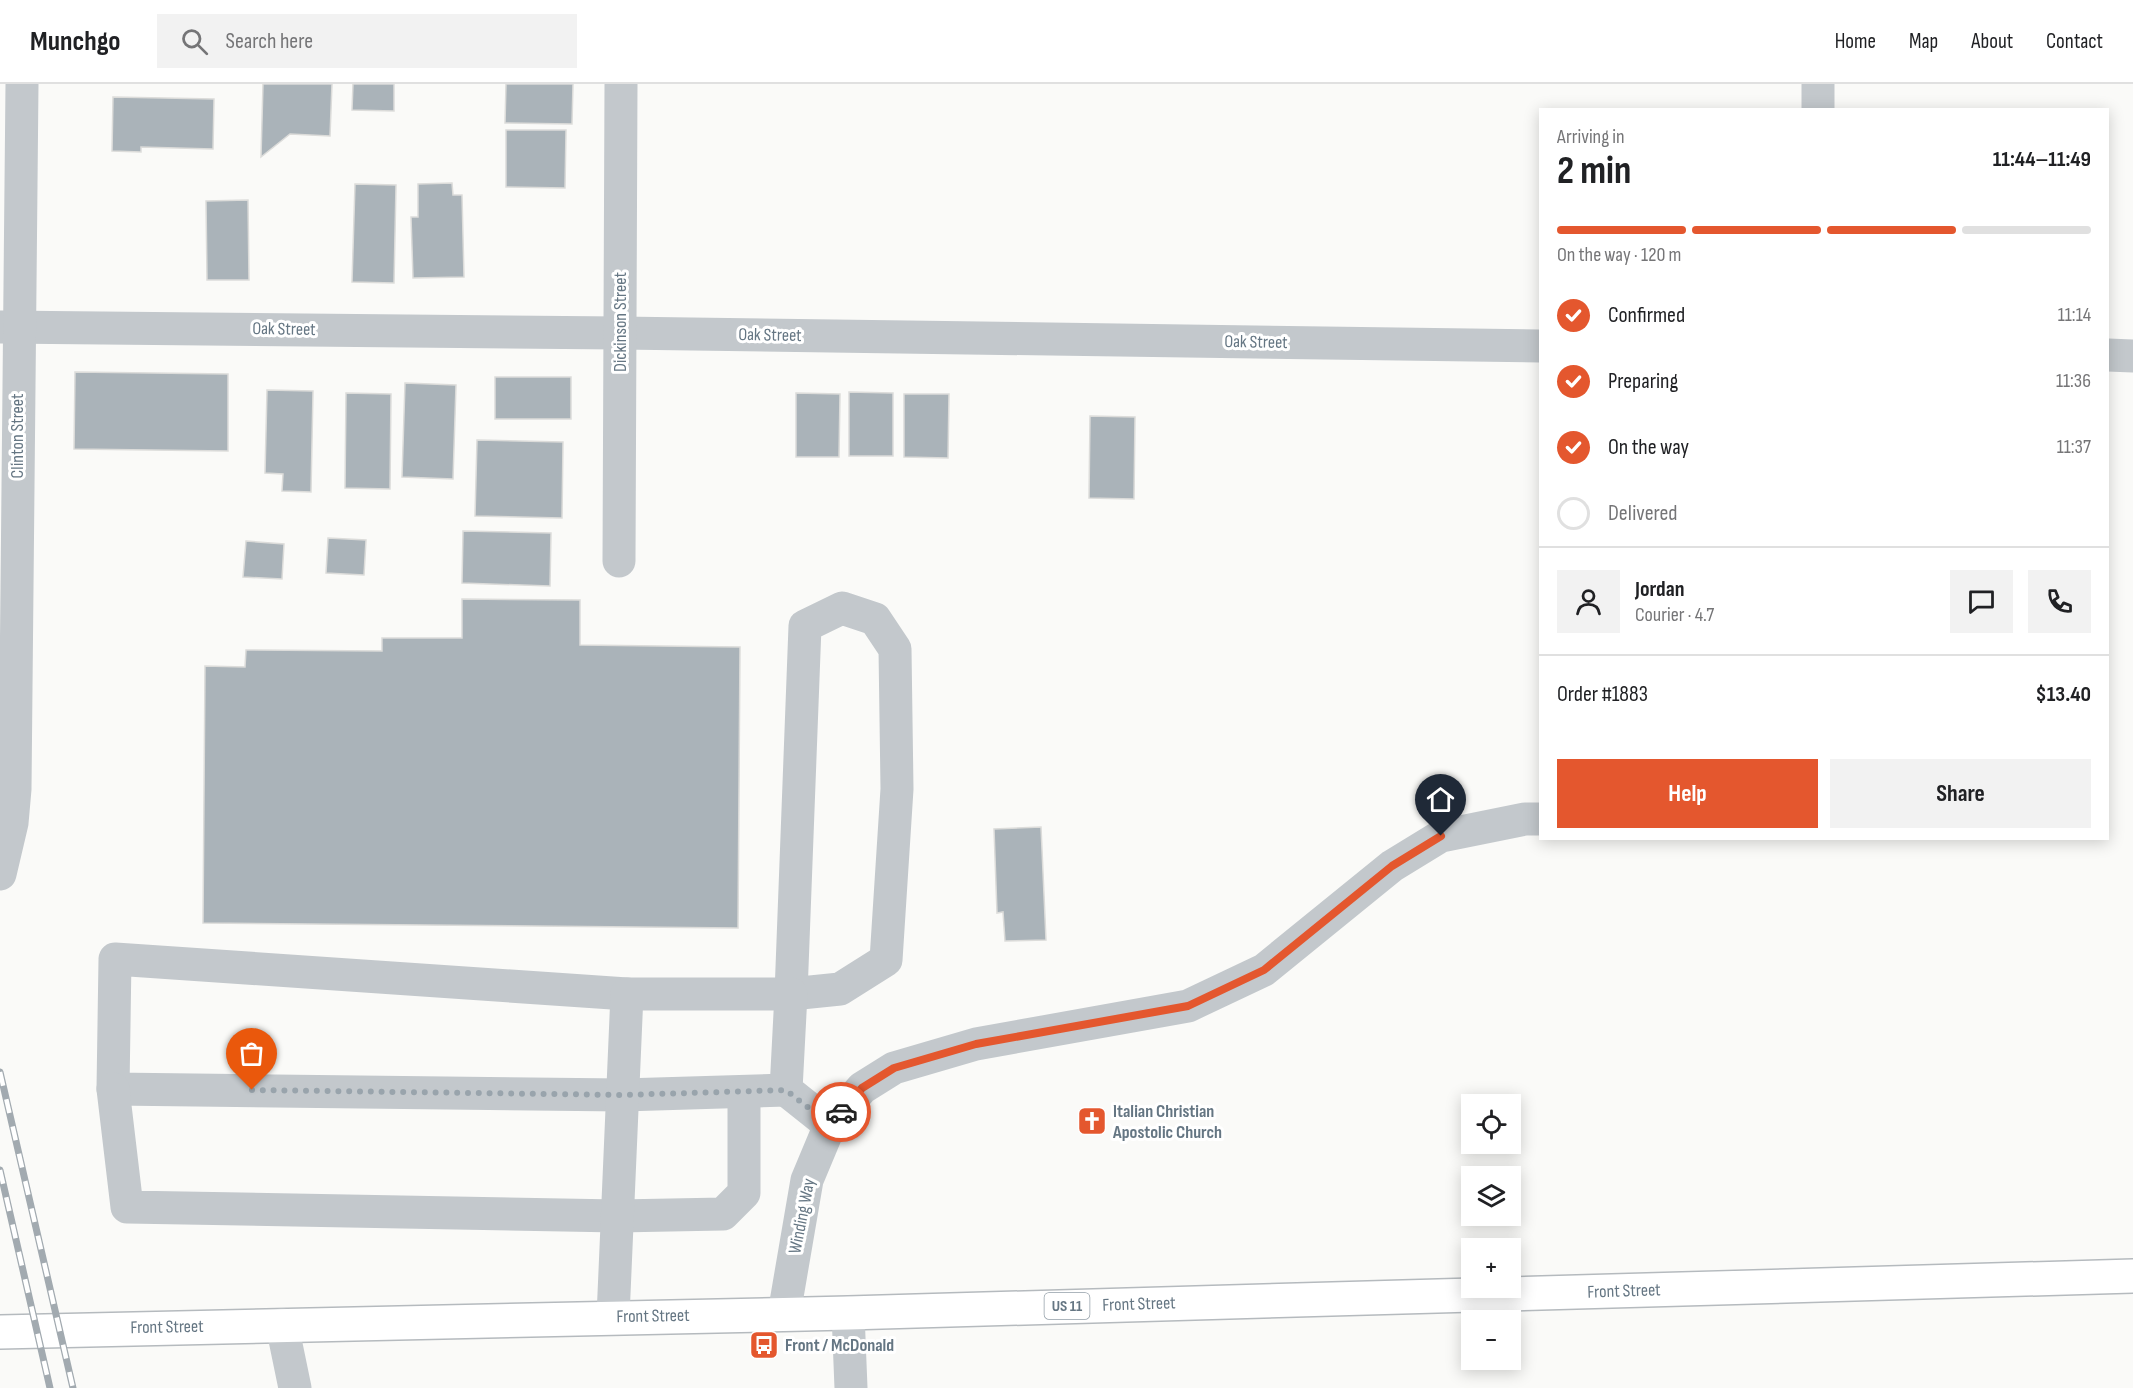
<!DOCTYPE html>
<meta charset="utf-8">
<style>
body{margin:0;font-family:"Sofia Sans Condensed",sans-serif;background:#f2f2f2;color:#202124;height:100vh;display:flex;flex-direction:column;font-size:22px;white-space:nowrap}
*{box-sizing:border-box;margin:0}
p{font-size:20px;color:#757577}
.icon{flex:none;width:33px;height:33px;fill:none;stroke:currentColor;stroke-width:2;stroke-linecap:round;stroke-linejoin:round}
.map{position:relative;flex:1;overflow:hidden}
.drawer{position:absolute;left:1539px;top:24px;width:570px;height:732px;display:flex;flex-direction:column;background:#fff;border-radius:0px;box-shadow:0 3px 15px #0003}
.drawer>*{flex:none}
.buttons{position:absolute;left:1461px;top:1010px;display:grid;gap:12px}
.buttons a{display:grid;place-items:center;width:60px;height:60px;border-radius:0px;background:#fff;box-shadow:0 3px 15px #0003;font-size:30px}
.pin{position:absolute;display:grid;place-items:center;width:51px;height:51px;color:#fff;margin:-62px -26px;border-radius:50% 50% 50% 0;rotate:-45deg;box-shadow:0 0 6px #0007}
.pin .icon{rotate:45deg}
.courier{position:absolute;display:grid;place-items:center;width:60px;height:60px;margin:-30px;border:4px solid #e4572e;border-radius:50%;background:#fff;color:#222;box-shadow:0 2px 8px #0007}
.summary em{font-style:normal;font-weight:700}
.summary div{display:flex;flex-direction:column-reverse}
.summary{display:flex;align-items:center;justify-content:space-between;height:102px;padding:0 18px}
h1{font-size:39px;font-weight:700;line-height:45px}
.bar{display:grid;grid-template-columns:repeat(4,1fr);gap:9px 6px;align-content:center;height:72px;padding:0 18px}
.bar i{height:8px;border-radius:4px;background:#e0e0e0}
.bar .selected{background:#e4572e}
.bar p{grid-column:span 4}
.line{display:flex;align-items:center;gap:15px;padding:0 18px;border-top:2px solid #e0e0e0}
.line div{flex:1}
.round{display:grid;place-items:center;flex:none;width:63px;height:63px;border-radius:0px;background:#f2f2f2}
ol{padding:0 18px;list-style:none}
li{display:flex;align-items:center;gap:18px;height:66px}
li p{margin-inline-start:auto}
li .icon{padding:6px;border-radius:50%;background:#e4572e;color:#fff;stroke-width:4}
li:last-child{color:#757577}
li i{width:33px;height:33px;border:3px solid #e0e0e0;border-radius:50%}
.button{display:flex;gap:12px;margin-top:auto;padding:12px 18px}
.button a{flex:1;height:69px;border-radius:0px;background:#e4572e;color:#fff;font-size:24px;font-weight:700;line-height:69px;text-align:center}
.button a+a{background:#f2f2f2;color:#202124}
header{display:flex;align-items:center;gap:36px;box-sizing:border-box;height:84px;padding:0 30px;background:#fff;border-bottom:2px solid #e0e0e0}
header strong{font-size:28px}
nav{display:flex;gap:33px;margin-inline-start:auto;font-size:21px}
.search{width:420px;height:54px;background:#f2f2f2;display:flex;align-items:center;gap:15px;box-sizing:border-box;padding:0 21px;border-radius:0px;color:#757577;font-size:22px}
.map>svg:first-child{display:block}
</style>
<header>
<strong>Munchgo</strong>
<div class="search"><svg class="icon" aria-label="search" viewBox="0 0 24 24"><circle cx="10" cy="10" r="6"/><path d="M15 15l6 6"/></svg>Search here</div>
<nav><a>Home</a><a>Map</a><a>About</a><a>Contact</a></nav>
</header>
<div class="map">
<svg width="2133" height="1304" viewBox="0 0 2133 1304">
<rect width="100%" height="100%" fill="#fafaf8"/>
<g fill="#aab3b9" stroke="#dcdcda" stroke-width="1.5">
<polygon points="263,0 332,0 330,52 290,50 261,73"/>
<polygon points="353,0 394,0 394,27 352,26"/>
<polygon points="506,0 573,0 572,40 505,39"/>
<polygon points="113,13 214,15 213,65 141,63 141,68 112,67"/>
<polygon points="506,46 566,46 565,104 506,103"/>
<polygon points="452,99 453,111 462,111 464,193 413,194 411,133 418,133 418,100"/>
<polygon points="355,100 396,101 394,199 352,198"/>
<polygon points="248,116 249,196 207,196 206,117"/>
<polygon points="75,288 228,290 228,367 74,365"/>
<rect x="495" y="293" width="76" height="42"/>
<polygon points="405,299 456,301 453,395 402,393"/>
<polygon points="267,306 313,307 311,408 282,407 283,390 265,389"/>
<polygon points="849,308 893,309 893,372 849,372"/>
<polygon points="346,309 391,310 390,405 345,404"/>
<polygon points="796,309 840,310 839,373 796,373"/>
<polygon points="904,310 949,310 948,374 904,373"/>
<polygon points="1090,332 1135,333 1134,415 1089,414"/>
<polygon points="477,356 563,358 562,434 475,432"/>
<polygon points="463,447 551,449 550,502 462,499"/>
<polygon points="328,454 366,456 364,491 326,489"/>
<polygon points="246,457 284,460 282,495 243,493"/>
<polygon points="462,515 580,516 580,561 740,563 738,844 203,839 205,582 245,583 246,566 382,567 382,554 462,554"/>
<polygon points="1041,743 1046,856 1005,857 1003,828 997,829 994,745"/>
</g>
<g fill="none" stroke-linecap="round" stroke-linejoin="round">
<g stroke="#b5babe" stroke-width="36">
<polyline id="major" points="0,1248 848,1229 2133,1192"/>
</g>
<g stroke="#c3c8cc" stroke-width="33">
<polyline points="1818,26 1818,0"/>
<polyline points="0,243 620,249 1540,262"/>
<polyline points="2108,271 2133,272"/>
<polyline points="619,477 621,0"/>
<polygon points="842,524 875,535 895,565 897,705 886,876 840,905 791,910 805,542"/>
<polyline points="0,790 12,739 15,705 22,0"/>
<polyline points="627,910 115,875 113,1005 623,1011 786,1006"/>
<polyline points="113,1005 127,1123 618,1132 723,1130 744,1109 744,1008"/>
<polyline points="848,1229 851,1304"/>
<polyline points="784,1230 807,1096 830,1041 862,1004 894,984 976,960 1188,922 1264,886 1392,782 1441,752 1525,735 1540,735"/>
<polyline points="613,1233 627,910 791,910 786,1006 830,1041"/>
<polyline points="282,1241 295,1304"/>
</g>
<use href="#major" stroke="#fff" stroke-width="33"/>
<g stroke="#a2aab0" stroke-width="7">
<g id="rail">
<polyline points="0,988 73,1304"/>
<polyline points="0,1086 50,1304"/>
</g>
</g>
<use href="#rail" stroke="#fff" stroke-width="4.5" stroke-dasharray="14" stroke-linecap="butt"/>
</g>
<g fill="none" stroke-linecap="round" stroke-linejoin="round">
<polyline stroke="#99a4ac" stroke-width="6" stroke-dasharray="0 10.8" points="252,1006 623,1011 786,1006 830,1041 841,1028"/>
<polyline stroke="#e4572e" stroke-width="8" points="841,1028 862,1004 894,984 976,960 1188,922 1264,886 1392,782 1441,752"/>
</g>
<defs>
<g id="church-square" transform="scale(1.5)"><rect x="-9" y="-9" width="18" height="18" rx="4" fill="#e4572e" stroke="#fff"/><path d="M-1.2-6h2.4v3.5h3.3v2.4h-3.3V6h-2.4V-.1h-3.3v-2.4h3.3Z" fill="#fff"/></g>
<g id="bus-square" transform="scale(1.5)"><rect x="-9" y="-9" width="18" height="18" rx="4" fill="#e4572e" stroke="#fff"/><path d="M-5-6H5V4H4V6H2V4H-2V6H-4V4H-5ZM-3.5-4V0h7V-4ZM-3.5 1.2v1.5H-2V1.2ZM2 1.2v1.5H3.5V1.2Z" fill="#fff"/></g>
</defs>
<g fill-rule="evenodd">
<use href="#church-square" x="1092" y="1037"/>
<use href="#bus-square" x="764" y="1261"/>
</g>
<g text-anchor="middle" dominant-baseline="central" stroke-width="6" stroke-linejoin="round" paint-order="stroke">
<rect fill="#fff" stroke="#939fa8" stroke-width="1.5" x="1044.5" y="1209" width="45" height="26" rx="4.5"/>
<g font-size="16" font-weight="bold" fill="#657683">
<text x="1067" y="1222">US 11</text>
</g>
<g font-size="18" fill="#657683" stroke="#fff">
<text transform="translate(620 238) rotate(-90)">Dickinson Street</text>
<text transform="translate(284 245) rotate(1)">Oak Street</text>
<text transform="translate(770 251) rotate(1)">Oak Street</text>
<text transform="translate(1256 258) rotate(1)">Oak Street</text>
<text transform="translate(17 352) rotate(-90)">Clinton Street</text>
<text transform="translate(802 1132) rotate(-79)">Winding Way</text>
<text transform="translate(1624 1207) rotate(-2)">Front Street</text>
<text transform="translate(1139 1220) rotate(-2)">Front Street</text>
<text transform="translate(653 1232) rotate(-1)">Front Street</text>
<text transform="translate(167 1243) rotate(-1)">Front Street</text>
</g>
<g font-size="18" font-weight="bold" fill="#657683" stroke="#fff" text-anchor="start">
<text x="1113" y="1027">Italian Christian<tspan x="1113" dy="21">Apostolic Church</tspan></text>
<text x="785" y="1261">Front / McDonald</text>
</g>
</g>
</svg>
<div class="buttons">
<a><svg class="icon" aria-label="locate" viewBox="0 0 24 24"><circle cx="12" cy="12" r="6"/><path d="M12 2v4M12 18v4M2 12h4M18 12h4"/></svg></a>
<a><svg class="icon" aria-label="layers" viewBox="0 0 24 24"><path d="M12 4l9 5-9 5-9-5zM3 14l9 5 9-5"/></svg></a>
<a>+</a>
<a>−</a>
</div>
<div class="pin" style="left:252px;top:1006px;background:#ea580c"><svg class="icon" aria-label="bag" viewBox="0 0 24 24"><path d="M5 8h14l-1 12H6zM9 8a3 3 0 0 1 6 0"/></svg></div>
<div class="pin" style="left:1441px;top:752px;background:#1f2937"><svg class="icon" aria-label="home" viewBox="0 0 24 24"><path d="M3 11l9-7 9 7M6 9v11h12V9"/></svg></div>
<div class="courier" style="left:841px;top:1028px"><svg class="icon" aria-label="car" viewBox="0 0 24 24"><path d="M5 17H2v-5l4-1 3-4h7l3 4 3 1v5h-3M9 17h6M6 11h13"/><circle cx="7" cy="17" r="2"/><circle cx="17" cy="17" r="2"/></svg></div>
<section class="drawer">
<div class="summary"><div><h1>2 min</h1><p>Arriving in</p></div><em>11:44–11:49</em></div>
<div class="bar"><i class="selected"></i><i class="selected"></i><i class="selected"></i><i></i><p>On the way · 120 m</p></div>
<ol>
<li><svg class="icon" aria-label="check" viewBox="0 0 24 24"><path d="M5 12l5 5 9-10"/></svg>Confirmed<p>11:14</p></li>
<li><svg class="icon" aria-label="check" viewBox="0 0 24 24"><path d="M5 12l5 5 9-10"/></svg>Preparing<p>11:36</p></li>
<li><svg class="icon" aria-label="check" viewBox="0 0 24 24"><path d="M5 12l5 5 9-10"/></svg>On the way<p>11:37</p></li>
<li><i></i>Delivered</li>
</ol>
<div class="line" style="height:108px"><a class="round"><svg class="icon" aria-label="person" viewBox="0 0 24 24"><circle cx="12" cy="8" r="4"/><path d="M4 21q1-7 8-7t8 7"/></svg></a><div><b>Jordan</b><p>Courier · 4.7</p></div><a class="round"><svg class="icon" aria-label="chat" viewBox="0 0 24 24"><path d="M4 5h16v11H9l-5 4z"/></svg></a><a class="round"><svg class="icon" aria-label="phone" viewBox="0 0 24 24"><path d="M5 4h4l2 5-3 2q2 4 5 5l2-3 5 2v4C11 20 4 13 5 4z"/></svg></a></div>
<div class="line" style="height:78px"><div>Order #1883</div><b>$13.40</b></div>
<div class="button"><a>Help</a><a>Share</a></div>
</section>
</div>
